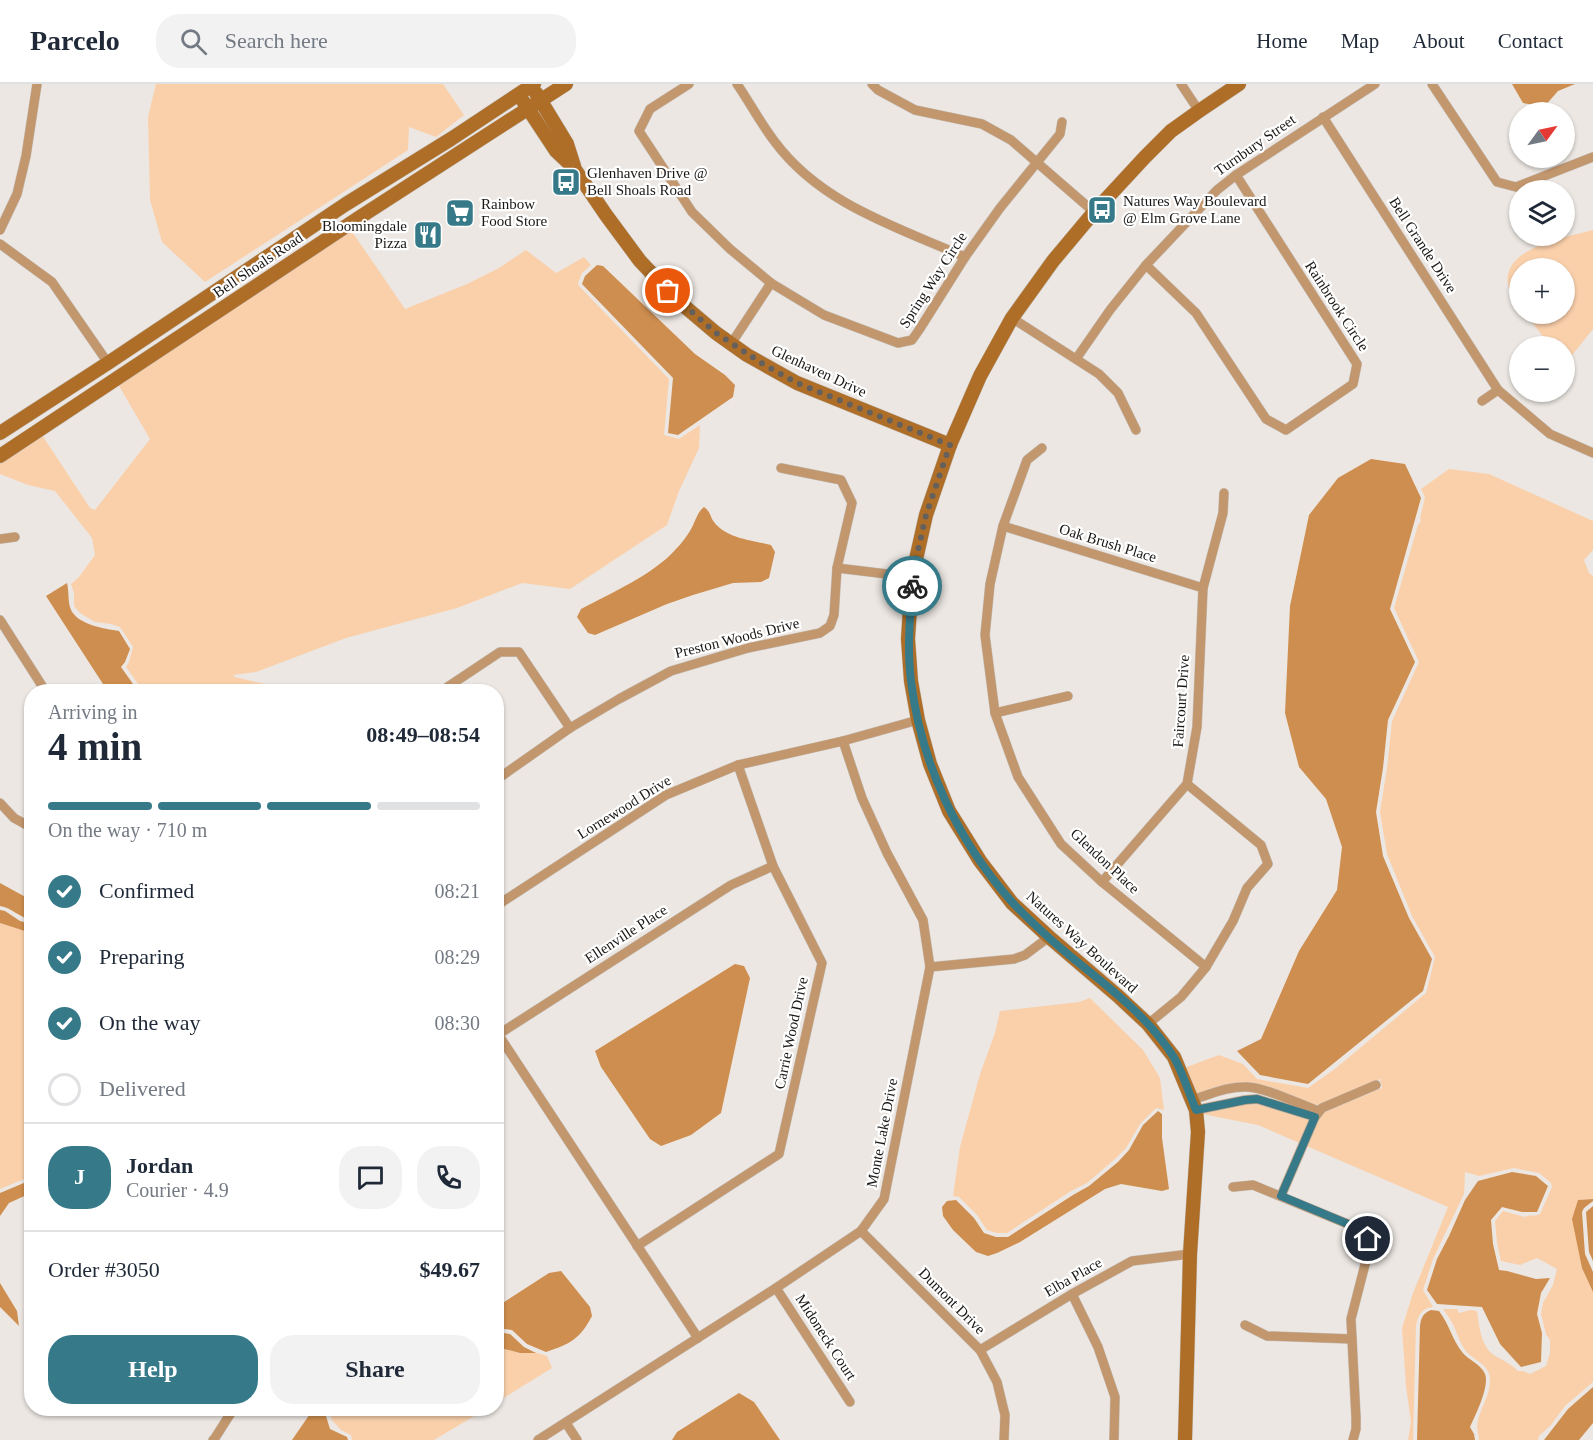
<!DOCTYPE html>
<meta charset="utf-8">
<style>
body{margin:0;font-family:Georgia,serif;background:#f2f2f3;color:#1f2937;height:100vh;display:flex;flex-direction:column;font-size:22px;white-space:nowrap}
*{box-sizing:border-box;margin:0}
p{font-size:20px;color:#747a83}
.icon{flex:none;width:33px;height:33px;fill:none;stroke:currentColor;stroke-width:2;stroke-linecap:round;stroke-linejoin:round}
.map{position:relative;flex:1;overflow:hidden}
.details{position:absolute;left:24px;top:600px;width:480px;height:732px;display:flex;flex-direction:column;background:#fff;border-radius:24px;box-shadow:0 2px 4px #0004}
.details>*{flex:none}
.needle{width:39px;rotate:57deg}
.fabs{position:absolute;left:1509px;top:18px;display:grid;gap:12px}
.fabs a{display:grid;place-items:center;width:66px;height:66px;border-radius:50%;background:#fff;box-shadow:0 2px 4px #0004;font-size:30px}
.pin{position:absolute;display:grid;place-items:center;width:51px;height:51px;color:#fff;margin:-26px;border:3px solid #fff;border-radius:50%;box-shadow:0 2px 6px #0007}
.courier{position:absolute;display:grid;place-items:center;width:60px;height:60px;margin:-30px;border:4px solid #367a89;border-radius:50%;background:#fff;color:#222;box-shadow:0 2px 8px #0007}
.head em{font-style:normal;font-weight:600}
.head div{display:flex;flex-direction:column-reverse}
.head{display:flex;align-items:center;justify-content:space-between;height:102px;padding:0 24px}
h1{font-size:39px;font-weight:600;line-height:45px}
.bar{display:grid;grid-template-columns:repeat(4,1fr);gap:9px 6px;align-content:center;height:72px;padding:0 24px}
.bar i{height:8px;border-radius:4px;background:#e0e1e3}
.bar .current{background:#367a89}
.bar p{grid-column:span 4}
.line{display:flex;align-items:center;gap:15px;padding:0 24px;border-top:2px solid #e0e1e3}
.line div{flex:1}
.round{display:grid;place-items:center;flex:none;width:63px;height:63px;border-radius:24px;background:#f2f2f3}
ol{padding:0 24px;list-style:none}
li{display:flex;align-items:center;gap:18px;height:66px}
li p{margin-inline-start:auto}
li .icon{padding:6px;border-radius:50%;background:#367a89;color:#fff;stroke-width:4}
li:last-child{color:#747a83}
li i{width:33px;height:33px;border:3px solid #e0e1e3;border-radius:50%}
.action{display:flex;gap:12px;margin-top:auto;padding:12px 24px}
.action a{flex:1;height:69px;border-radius:24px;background:#367a89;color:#fff;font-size:24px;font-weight:600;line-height:69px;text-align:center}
.action a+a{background:#f2f2f3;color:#1f2937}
header{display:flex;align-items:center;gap:36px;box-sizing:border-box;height:84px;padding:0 30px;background:#fff;border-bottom:2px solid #e0e1e3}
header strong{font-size:28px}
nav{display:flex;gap:33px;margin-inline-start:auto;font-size:21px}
.search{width:420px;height:54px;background:#f2f2f3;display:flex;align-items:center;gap:15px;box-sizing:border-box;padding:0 21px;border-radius:24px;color:#747a83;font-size:22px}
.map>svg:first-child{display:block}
</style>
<header>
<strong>Parcelo</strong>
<div class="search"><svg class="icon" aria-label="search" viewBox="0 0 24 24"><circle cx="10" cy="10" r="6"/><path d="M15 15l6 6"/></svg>Search here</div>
<nav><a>Home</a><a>Map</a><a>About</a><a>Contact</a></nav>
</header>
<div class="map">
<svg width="1593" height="1356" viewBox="0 0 1593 1356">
<rect width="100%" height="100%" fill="#ece7e2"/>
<g fill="#fad0ab">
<polygon points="156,0 443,0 464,31 436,53 409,43 408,66 205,198 162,158 150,116 148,33"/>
<polygon points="351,146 405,225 467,200 499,184 526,166 556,189 584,173 591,181 582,189 578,199 579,202 669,295 664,351 679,355 700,341 699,364 679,407 667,441 570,505 522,499 457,524 346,554 256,588 233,591 235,593 265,600 285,607 143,607 126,583 129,578 133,563 120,543 111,540 95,538 80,529 74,522 74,509 71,500 79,493 95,471 92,454 55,407 28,401 0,390 0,380 52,337 43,351 44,354 90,424 95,426 150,355 115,295"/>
<path d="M1593 146V245L1565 280 1564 262H1550L1526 230H1564V184H1520L1519 220C1516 215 1511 210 1509 204 1497 164 1567 153 1593 146Z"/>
<path d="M1449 385 1489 390 1593 437V466L1584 476 1589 489 1593 492V1115L1578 1116 1582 1184 1593 1208V1298L1565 1322 1551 1341 1539 1352 1538 1356H1479C1479 1351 1477 1347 1477 1342 1478 1327 1490 1313 1490 1297 1491 1281 1474 1277 1465 1266 1460 1259 1458 1252 1455 1245 1452 1237 1447 1231 1443 1225H1457L1459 1229 1470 1226 1477 1227C1479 1240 1480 1257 1490 1268 1498 1275 1510 1278 1518 1287H1523L1530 1290 1546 1282 1550 1269V1256L1546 1250 1541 1230 1543 1219 1553 1201 1557 1185 1537 1174 1520 1181 1501 1177 1497 1159 1495 1137 1503 1127 1525 1133C1530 1130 1535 1133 1540 1130L1552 1103 1551 1099 1539 1089 1514 1084 1479 1092 1465 1088 1464 1110 1433 1175 1423 1206 1433 1223C1422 1224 1418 1231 1416 1242L1413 1356H1408L1411 1338 1406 1302 1402 1244 1413 1209 1448 1123 1258 1041 1202 1030 1245 1020H1257L1312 1037 1319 1035 1325 1028 1382 1004 1380 995 1318 1021C1299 1015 1265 999 1246 999 1228 999 1211 1005 1195 1010L1184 984 1219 971 1243 980 1257 995 1308 1004 1336 984 1426 909 1435 873 1412 832 1387 770 1380 728 1387 684 1392 637 1419 578 1394 524 1418 441 1421 437 1420 434 1425 413 1421 405Z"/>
<polygon points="0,839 32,849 31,1092 0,1105"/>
<polygon points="1090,914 1143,966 1160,994 1164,1026 1156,1024 1140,1040 1126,1064 1115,1075 1087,1099 1071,1107 1007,1149 997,1149 987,1146 977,1131 959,1113 953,1112 960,1063 980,990 995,949 1000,927 1079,918"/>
<polygon points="497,1263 520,1269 534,1268 547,1272 552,1284 497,1318"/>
<polygon points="333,1325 333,1324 486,1325 434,1356 352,1356 351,1351 341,1346 331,1335"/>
</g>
<g fill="#ce8e4f">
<polygon points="1512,0 1575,0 1558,7 1544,23 1523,19"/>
<polygon points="597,181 603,182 695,270 725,291 735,301 733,313 678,351 668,349 673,294 582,200 585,192"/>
<polygon points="1371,375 1405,380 1421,414 1390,525 1415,578 1388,636 1383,684 1376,728 1383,772 1409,834 1432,875 1423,907 1308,1000 1260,991 1237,967 1261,955 1299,867 1337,806 1342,763 1326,715 1299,683 1285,629 1290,522 1309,431 1338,394"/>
<path d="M704 423C711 428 710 433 714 438 727 455 752 456 771 461L775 468 769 494 761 498 733 499 693 511 667 520 595 551 588 549 577 533 581 525C611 509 653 491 676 465 681 460 686 453 690 447 695 439 697 428 704 423Z"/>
<path d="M67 499C69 507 68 517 70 523 74 540 105 545 119 547L130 565 125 578 121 583 138 607H112L103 600 46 512Z"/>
<path d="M0 799 31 816V836C19 833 12 824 0 822Z"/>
<polygon points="0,826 5,827 20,837 31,840 31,849 0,839"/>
<polygon points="735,880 744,882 750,894 721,1029 691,1051 661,1062 650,1055 601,983 595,967"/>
<polygon points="1158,1027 1162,1030 1162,1054 1169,1105 1162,1107 1121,1100 1105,1105 1020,1158 997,1169 988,1172 976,1168 953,1146 943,1132 942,1123 947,1117 956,1116 974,1134 984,1149 996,1153 1008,1153 1073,1111 1089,1102 1118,1078 1129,1066 1143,1041"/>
<polygon points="1512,1088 1536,1092 1548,1102 1537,1128 1522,1128 1502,1123 1491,1136 1493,1160 1499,1186 1507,1187 1536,1195 1550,1194 1541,1209 1537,1230 1542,1249 1541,1278 1521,1283 1500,1260 1482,1223 1437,1220 1427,1206 1437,1175 1449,1152 1465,1116 1478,1097"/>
<polygon points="31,1096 31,1109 9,1119 0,1132 0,1109"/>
<polygon points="1593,1115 1593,1117 1584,1124 1582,1128 1585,1170 1593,1188 1593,1208 1582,1184 1572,1135 1578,1116"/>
<polygon points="1593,1122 1593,1177 1589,1168 1586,1128"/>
<path d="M561 1187 590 1223 592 1232C580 1255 570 1260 546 1268L527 1260 512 1246 497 1244V1221L501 1220 549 1189Z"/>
<polygon points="0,1199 17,1227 19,1242 0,1223"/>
<path d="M1431 1226 1439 1227C1449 1240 1452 1255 1462 1268 1468 1276 1481 1280 1485 1290 1490 1302 1475 1332 1470 1343L1474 1350 1475 1356H1417L1420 1242C1421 1234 1423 1229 1431 1226Z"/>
<polygon points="497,1248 510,1250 524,1263 536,1269 520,1269 497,1263"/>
<polygon points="1593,1303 1593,1339 1579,1356 1544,1356 1568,1325"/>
<polygon points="739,1309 754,1318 780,1356 672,1356 677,1348"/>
<polygon points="314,1324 328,1325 325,1329 330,1345 347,1353 348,1356 292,1356"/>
</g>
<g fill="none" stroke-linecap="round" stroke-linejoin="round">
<g stroke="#c6c2bd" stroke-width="10">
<g id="street">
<polyline points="689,0 650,25 639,47 692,128 730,165 771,199 824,231 898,259 912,256 919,246 965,173 1000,124 1060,50 1062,38"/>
<path d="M737 0C750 19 761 40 775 58 821 120 897 143 965 173"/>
<polyline points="872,0 878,6 915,26 982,40 1011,56 1094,128"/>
<polyline points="1181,0 1199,27"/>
<polyline points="1432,0 1497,98 1516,103 1593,73"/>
<polyline points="1323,33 1498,306 1550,350 1593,369"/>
<polyline points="0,146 17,110 26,72 37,0"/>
<polyline points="0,160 52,198 108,279"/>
<polyline points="1146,181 1196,229 1266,335 1286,346 1353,300 1357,280 1236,91"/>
<polyline points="1012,234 1099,290 1118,309 1136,346"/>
<polyline points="731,260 771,199"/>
<polyline points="1076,275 1110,226 1146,181 1217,106 1236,91 1375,0"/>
<polyline points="1482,317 1498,306"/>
<polyline points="1042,364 1027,376 1003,442 990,500 985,551 995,629 1018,693 1061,760 1102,798 1206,883"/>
<polyline points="1003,442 1203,504"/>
<polyline points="0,455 15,453"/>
<polyline points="837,484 912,493"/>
<polyline points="0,536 46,608"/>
<polyline points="440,608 500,568 519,568 570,644"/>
<polyline points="995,629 1068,612"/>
<polyline points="496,696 570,644 619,615 671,587 748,564 820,549 830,542 834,531 837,484 852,419 841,396 781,384"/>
<polyline points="0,719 14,734 32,744"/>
<polyline points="1102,798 1187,700 1197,643 1203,504 1223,429 1224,409"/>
<polyline points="496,822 666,711 738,681 843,657 918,636"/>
<polyline points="930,883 1014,875 1025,871 1049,853"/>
<polyline points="1148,940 1181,913 1206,883 1233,837 1247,804 1268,780 1261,761 1187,700"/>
<polyline points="496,947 698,1254"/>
<polyline points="499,950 731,801 773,782"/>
<path d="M1191 1016C1209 1011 1228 1002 1247 1003 1267 1004 1299 1020 1319 1027"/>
<polyline points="1196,1026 1245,1016 1257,1015 1315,1033"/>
<path d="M1233 1103 1253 1101 1360 1145C1366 1150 1369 1156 1369 1165L1351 1235 1356 1334V1345L1353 1356"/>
<polyline points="1281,1112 1315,1033 1322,1024 1376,1001"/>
<polyline points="861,1147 980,1266 997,1298 1005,1331 1004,1356"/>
<polyline points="637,1162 779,1070 822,879 773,782 738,681"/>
<polyline points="776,1204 850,1318"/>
<polyline points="1072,1210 1098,1263 1115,1313 1114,1356"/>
<polyline points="1245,1241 1267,1252 1352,1255"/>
<polyline points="980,1266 1072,1210 1132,1177 1190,1170"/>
<polyline points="566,1339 577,1356"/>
<polyline points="213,1356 215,1354 234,1324"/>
<polyline points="538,1356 776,1204 861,1147 884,1115 930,883 923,836 887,769 862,714 843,657"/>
</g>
</g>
<g stroke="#c6c2bd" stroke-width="15">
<g id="secondary">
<polyline points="536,9 567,60 574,82"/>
<polyline points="523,17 556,67 574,84 606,131 640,177 677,216 716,249 747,271 797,299 950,361"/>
<polyline points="0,349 108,279 346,120 451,55 534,0"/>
<polyline points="0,372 357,135 566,0"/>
<polyline points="1185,1356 1190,1170 1198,1048 1196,1026 1174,973 1148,940 1118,912 1049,853 1012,819 980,777 949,727 930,680 918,636 911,597 908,555 912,493 926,431 950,361 980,292 1012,234 1053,177 1094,128 1145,73 1171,47 1199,27 1239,0"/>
</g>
</g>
<use href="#street" stroke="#c3976e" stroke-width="9"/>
<use href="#secondary" stroke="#ae6e28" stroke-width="14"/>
</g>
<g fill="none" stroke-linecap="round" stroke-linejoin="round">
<polyline stroke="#64605d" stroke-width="6" stroke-dasharray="0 10.8" points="668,207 716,249 763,280 797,299 950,361 926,431 912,493 912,502"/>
<path stroke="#367a89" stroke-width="8" d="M912 502C910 534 907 565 911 597 921 679 957 756 1012 818 1023 830 1036 842 1048 853 1090 891 1142 923 1173 972 1182 986 1189 1010 1196 1026L1245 1016 1257 1015 1315 1033 1281 1112 1360 1145 1368 1155"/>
</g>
<defs>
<g id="bus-square" transform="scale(1.5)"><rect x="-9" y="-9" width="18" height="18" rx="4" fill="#367a89" stroke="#fff"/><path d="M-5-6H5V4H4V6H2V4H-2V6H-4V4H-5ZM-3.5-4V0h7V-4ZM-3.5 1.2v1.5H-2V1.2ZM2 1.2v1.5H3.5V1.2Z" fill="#fff"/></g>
<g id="supermarket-square" transform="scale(1.5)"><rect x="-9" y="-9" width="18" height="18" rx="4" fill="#367a89" stroke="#fff"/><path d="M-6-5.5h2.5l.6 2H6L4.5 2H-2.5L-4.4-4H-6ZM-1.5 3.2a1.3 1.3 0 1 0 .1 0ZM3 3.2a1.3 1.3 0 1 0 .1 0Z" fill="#fff"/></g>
<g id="restaurant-square" transform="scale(1.5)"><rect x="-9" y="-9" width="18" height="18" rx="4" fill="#367a89" stroke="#fff"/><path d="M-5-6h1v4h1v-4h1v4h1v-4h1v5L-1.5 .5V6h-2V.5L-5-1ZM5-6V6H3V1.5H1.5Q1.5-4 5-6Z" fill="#fff"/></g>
</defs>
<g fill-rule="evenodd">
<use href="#bus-square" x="566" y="98"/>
<use href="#bus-square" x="1102" y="126"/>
<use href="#supermarket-square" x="460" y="129"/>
<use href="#restaurant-square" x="428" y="151"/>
</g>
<g text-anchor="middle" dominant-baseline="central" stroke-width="4.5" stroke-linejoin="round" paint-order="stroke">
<g font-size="15" fill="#1a1816" stroke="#fff">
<text transform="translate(1255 61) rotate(-35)">Turnbury Street</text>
<text transform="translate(1423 161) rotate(57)">Bell Grande Drive</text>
<text transform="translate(258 181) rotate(-34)">Bell Shoals Road</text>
<text transform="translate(933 196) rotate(-57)">Spring Way Circle</text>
<text transform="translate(1337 222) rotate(57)">Rainbrook Circle</text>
<text transform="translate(819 287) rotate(25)">Glenhaven Drive</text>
<text transform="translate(1108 459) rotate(17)">Oak Brush Place</text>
<text transform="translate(737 554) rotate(-14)">Preston Woods Drive</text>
<text transform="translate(1181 617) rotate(-86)">Faircourt Drive</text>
<text transform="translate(624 723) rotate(-32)">Lornewood Drive</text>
<text transform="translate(1105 777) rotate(43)">Glendon Place</text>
<text transform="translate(626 850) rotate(-33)">Ellenville Place</text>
<text transform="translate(1082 858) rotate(42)">Natures Way Boulevard</text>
<text transform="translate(791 949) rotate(-78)">Carrie Wood Drive</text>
<text transform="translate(882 1049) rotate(-79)">Monte Lake Drive</text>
<text transform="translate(1073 1193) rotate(-30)">Elba Place</text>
<text transform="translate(952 1217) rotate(45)">Dumont Drive</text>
<text transform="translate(826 1253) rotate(57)">Midoneck Court</text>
</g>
<g font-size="15" fill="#1a1816" stroke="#fff" text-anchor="start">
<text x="587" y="89">Glenhaven Drive @<tspan x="587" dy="17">Bell Shoals Road</tspan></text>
<text x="1123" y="117">Natures Way Boulevard<tspan x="1123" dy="17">@ Elm Grove Lane</tspan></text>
<text x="481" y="120">Rainbow<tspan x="481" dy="17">Food Store</tspan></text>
<text x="407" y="142" text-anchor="end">Bloomingdale<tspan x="407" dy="17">Pizza</tspan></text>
</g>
</g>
</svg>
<div class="fabs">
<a><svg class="needle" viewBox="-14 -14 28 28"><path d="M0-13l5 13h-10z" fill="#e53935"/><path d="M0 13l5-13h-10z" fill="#747a83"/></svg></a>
<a><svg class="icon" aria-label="layers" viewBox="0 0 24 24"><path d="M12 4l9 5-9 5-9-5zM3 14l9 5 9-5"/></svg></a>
<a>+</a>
<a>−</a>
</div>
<div class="pin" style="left:668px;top:207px;background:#ea580c"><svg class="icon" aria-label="bag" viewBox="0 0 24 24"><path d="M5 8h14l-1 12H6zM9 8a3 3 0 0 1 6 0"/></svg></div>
<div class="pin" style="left:1368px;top:1155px;background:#1f2937"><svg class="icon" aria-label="home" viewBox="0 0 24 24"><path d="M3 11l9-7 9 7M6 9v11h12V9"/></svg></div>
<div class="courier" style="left:912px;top:502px"><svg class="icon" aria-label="bike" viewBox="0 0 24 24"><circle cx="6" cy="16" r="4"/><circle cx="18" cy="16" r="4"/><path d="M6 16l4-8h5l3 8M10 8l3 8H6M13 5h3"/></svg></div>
<section class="details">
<div class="head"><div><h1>4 min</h1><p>Arriving in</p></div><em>08:49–08:54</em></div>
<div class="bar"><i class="current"></i><i class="current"></i><i class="current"></i><i></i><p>On the way · 710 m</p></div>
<ol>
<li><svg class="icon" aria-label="check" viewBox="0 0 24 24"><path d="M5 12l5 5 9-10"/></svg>Confirmed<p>08:21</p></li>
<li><svg class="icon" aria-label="check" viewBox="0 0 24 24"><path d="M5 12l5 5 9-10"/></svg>Preparing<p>08:29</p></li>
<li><svg class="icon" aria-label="check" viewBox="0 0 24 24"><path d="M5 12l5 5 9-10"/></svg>On the way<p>08:30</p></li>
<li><i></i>Delivered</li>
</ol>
<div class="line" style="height:108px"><b class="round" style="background:#367a89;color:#fff">J</b><div><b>Jordan</b><p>Courier · 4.9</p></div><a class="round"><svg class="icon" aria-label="chat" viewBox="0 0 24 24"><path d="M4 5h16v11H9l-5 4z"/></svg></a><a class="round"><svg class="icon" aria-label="phone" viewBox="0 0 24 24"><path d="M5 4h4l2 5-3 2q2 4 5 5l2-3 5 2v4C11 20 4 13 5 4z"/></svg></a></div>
<div class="line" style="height:78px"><div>Order #3050</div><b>$49.67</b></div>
<div class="action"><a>Help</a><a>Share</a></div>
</section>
</div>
